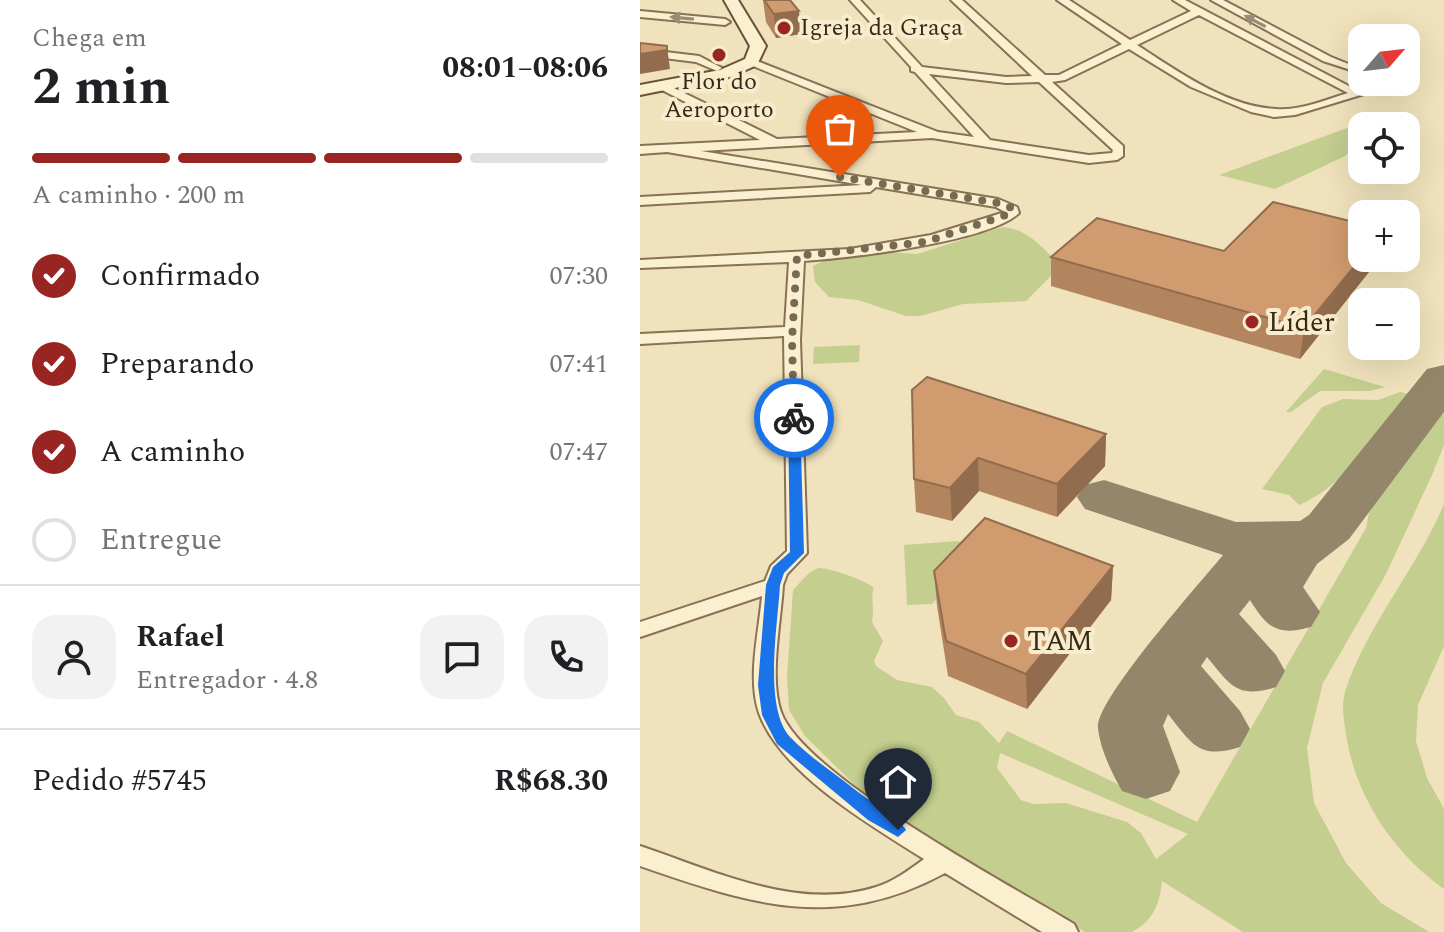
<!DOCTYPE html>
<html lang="pt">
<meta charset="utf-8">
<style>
body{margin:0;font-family:Spectral,serif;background:#f2f2f2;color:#202124;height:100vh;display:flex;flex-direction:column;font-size:30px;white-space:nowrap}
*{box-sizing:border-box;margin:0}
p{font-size:26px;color:#757577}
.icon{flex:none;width:44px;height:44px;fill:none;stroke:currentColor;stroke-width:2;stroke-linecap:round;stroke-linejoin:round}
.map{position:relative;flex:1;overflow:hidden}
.details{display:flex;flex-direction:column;background:#fff;width:640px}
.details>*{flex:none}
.needle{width:52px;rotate:62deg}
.fabs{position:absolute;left:708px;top:24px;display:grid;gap:16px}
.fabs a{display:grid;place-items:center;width:72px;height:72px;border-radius:16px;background:#fff;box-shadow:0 8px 32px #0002;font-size:40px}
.pin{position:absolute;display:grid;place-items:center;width:68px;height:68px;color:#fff;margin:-82px -34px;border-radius:50% 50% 50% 0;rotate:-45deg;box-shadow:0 0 8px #0007}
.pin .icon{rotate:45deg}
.courier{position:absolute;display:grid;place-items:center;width:80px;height:80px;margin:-40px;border:6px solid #1a73e8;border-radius:50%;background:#fff;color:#222;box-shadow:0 2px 10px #0007}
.headline em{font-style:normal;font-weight:700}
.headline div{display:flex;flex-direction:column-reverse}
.headline{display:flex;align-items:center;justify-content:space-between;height:136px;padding:0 32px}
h1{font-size:52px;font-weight:700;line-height:60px}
.bar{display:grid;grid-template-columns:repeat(4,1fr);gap:12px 8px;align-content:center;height:96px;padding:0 32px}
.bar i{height:10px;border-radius:6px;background:#e0e0e0}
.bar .active{background:#992522}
.bar p{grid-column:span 4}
.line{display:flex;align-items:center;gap:20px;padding:0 32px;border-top:2px solid #e0e0e0}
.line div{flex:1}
.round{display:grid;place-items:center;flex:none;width:84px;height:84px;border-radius:24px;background:#f2f2f2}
ol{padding:0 32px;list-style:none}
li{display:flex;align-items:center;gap:24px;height:88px}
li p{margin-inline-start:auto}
li .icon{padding:8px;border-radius:50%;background:#992522;color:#fff;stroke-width:4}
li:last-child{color:#757577}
li i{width:44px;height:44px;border:4px solid #e0e0e0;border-radius:50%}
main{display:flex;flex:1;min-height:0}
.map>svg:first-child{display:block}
</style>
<main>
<section class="details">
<div class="headline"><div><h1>2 min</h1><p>Chega em</p></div><em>08:01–08:06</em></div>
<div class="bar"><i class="active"></i><i class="active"></i><i class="active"></i><i></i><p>A caminho · 200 m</p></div>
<ol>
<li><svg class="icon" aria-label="check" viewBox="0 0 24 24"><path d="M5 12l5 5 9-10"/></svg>Confirmado<p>07:30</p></li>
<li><svg class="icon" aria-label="check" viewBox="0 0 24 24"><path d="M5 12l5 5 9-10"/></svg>Preparando<p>07:41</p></li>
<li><svg class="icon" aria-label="check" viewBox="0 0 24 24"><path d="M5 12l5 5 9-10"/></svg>A caminho<p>07:47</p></li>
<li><i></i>Entregue</li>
</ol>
<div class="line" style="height:144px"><a class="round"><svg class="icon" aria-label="person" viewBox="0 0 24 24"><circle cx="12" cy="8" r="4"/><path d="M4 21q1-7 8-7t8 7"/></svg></a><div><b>Rafael</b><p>Entregador · 4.8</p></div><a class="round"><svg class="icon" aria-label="chat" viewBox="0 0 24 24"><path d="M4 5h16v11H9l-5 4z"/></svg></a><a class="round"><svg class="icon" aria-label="phone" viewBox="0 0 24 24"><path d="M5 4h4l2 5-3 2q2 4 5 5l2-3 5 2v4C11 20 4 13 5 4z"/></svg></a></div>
<div class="line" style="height:104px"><div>Pedido #5745</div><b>R$68.30</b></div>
</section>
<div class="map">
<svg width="804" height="932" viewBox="0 0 804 932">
<rect width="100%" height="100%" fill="#f0e2bc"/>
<g fill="#c4ce8f" fill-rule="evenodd">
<polygon points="740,116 744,117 739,126 722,126 722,144 703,157 635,189 579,175"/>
<path d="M363 227C387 229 401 246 417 262L410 277 386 301 323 304 280 316H266L218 300 189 297 175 282 173 266 193 256 245 246 250 252 277 254Z"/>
<polygon points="220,345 219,362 173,364 174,347"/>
<polygon points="684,369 745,387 730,391 680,391 651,412 646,412"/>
<path d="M760 392 768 394C733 434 709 484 659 505L649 495 622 489 682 407 703 399 738 400Z"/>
<path d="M804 413V445L792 475 746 574 683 683 667 748 674 803 706 863 741 903 789 932H603L522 881C520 904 513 921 492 932H445L237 807 165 736 149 710 147 677 153 590C160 583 169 570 179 568 187 567 228 581 234 588 230 597 235 610 232 622L243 641 234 661 236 666 257 680 292 687 304 698 316 715 339 722 359 743 367 731 557 822 726 528 734 488 775 436ZM360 753 548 834 516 859 501 833 487 822 426 803 393 804 381 800 357 768Z"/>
<path d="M804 504V646L778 705 776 741 787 778 804 809V889C753 853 715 796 706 734 704 721 701 706 705 692 725 628 778 567 804 504Z"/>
<polygon points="318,541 341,550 292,604 267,605 264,545"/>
</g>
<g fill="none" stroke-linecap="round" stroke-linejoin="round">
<path fill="#93866b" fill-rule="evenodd" d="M804 365V412L709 539 677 564 663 587 680 612 671 627C638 636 628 629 610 600L599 614 636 655 645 671 636 687C597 699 591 686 567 657L561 666 600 711 610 729 600 747C559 760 552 744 528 714L523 726 540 772 530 791 506 799 482 791C472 773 460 749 458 728 455 700 561 582 583 555L445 509 437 497 445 485 464 480 596 522 660 521 669 515 787 369Z"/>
<g stroke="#887155" stroke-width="4">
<g id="minor">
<path d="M210 0H220L282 67 366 77 392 76 311 0H322L405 75H419L482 44 417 0H429L490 40 551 11 533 0H545L724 94 655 115 634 117 611 112 551 87 489 49 425 80 412 82 483 146V156L477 160 449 163 292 138 61 151 358 199 377 207 379 213C349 242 208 258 164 261L160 340 167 553 147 574 143 585C141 622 129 677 141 712 163 775 372 886 434 924L438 932H402L305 873C196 932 112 905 0 866V846C72 870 158 912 236 887 253 882 269 870 284 859 232 826 141 774 119 713 107 678 119 632 122 596L0 637V622L125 581 131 566 147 551 144 336 0 344V334L145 327 149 262 0 268V260L210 249 291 235 365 212 356 207 236 187 230 192 0 205V197L222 185 27 152 0 154V146L120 140 18 88V84H26L137 139 277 132 108 64V60L112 59 298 132 334 137 275 72 271 71V67ZM559 15 708 93C685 100 660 111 636 109 587 107 537 71 497 45ZM289 74 366 83 399 82 473 150 472 153 449 155 350 140Z"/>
<polygon points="571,0 583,0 691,57 716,67 711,70 683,61"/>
<polygon points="0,11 85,19 90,22 85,25 0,17"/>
<polygon points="0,49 59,56 82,68 77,71 56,62 0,55"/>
</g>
</g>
<g stroke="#695238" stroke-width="4">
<polygon id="secondary" points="84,0 98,0 126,46 117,65 90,77 0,95 0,85 80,70 105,59 110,46"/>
</g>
<use href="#minor" fill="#faefcf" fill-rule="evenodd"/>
<use href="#secondary" fill="#faefcf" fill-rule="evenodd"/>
</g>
<g fill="#b3855f">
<polygon points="123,0 161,34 136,38 126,22"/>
<polygon points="584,251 740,258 660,359 411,286 411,257"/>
<polygon points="272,390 466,434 465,466 417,517 339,491 312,521 276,512 274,479"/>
<polygon points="473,566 471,600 387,709 308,676 297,606 294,571"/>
</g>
<g fill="#926c4e">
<polygon points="159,11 161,34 136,38 134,14"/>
<polygon points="27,46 30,69 0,74 0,54"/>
<polygon points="722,258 740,258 660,359 664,328"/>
<polygon points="466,434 465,466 417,517 417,484"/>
<polygon points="338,458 339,491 312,521 310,488"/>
<polygon points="473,566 471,600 387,709 386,674"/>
</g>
<g fill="#d09b6f" stroke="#926c4e" stroke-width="2">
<polygon points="124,0 150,0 159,11 134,14"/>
<polygon points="0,43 27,46 27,50 0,54"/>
<polygon points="633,202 722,224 722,257 664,328 411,257 457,218 584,251"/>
<polygon points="287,377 466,434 417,484 338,458 310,488 274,479 272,390"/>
<polygon points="345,518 473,566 386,674 306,641 294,571"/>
</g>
<defs><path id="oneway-solid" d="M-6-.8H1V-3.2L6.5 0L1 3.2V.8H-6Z" transform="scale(2)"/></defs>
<g fill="#988c74">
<use href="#oneway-solid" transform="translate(42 18) rotate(-175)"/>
<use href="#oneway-solid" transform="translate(615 21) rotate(-152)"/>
</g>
<path fill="#1a73e8" d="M154 414 160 418 164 553 144 573 140 585C138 623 123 707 150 737 169 757 196 774 218 792 230 801 260 818 266 830L258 837 228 820 137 744 122 715 118 685 126 585 133 567 150 552 148 418Z"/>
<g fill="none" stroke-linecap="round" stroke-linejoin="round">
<polyline stroke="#776a53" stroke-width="8" stroke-dasharray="0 14.4" points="154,418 152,340 157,256 285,242 372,213 370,207 358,203 200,177"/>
</g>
<g fill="#992522" stroke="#f7eccb" stroke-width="3">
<circle cx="144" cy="28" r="8"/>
<circle cx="79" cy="55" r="8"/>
<circle cx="612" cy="322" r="8"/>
<circle cx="371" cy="641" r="8"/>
</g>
<g text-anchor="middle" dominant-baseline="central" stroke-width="8" stroke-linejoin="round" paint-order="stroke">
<g font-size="24" fill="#36291a" stroke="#f7eccb" text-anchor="start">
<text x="160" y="28">Igreja da Graça</text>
<text x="79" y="82" text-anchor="middle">Flor do<tspan x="79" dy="28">Aeroporto</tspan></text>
</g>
<g font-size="28" fill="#36291a" stroke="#f7eccb" text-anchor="start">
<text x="628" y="322">Líder</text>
<text x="387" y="641">TAM</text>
</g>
</g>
</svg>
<div class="fabs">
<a><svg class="needle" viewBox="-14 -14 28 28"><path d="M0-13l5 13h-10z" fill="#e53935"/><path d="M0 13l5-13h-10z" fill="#757577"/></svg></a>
<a><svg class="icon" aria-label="locate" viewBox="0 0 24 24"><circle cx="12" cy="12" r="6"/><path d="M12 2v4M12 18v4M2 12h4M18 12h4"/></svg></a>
<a>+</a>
<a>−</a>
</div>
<div class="pin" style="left:200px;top:177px;background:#ea580c"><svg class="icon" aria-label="bag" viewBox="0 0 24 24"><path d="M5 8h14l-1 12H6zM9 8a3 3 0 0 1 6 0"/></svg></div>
<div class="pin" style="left:258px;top:830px;background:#1f2937"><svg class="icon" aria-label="home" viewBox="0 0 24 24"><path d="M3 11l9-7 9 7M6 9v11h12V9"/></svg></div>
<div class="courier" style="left:154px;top:418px"><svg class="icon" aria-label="bike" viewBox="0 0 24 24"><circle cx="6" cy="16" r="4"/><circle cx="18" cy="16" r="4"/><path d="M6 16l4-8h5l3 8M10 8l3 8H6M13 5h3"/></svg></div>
</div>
</main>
